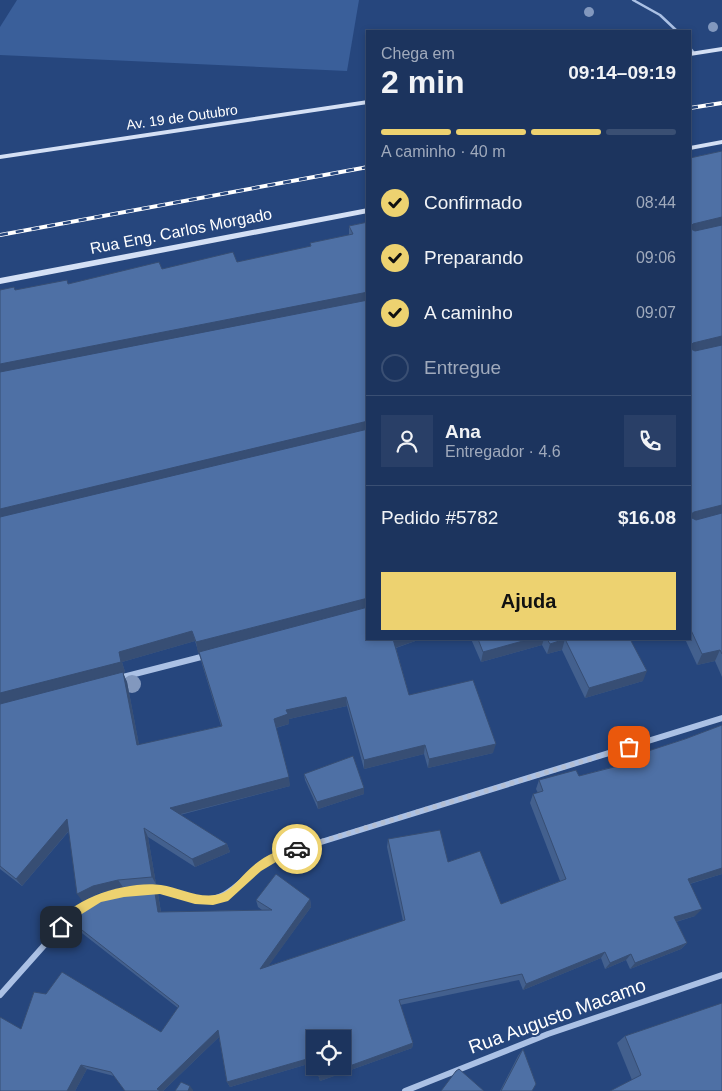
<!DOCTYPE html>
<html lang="pt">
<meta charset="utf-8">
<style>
body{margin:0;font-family:Arial,sans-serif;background:#293f67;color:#f1f3f6;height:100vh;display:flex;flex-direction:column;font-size:19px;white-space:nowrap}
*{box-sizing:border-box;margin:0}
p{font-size:16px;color:#a0aabc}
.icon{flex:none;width:28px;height:28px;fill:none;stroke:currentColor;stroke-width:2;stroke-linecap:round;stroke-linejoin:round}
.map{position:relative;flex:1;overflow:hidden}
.drawer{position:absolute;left:366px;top:30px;width:325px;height:610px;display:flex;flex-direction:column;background:#1c345e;border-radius:0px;box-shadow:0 2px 8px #0003,0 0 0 1px #3a4f73}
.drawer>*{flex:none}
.controls{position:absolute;left:306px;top:1030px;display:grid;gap:10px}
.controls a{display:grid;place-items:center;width:45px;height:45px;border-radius:0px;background:#1c345e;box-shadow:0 2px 8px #0003,0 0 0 1px #3a4f73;font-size:25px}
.pin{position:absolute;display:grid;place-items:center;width:42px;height:42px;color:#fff;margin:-21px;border-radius:10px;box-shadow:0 2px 8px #0006}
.courier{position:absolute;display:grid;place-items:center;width:50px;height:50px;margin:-25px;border:4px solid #edd270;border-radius:50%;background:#fff;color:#222;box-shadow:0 1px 6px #0007}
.overview em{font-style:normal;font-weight:600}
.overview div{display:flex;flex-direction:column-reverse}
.overview{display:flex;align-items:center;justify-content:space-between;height:85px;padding:0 15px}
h1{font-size:32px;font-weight:600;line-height:38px}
.bar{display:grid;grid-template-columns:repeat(4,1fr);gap:8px 5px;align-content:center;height:60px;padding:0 15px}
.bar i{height:6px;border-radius:4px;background:#3a4f73}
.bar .on{background:#edd270}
.bar p{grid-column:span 4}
.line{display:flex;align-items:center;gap:12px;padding:0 15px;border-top:1px solid #3a4f73}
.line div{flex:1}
.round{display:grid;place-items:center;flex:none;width:52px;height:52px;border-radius:0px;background:#293f67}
ol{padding:0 15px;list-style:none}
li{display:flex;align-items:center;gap:15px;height:55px}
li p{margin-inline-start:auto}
li .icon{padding:5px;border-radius:50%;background:#edd270;color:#111;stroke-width:4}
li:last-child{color:#a0aabc}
li i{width:28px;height:28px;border:2px solid #3a4f73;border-radius:50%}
.action{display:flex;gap:10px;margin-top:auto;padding:10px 15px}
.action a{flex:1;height:58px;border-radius:0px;background:#edd270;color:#111;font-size:20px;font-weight:600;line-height:58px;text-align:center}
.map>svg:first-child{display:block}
</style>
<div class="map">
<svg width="722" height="1091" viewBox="0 0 722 1091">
<rect width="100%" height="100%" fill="#26467d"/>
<polygon fill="#3a5f9a" points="17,0 359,0 347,71 0,55 0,27"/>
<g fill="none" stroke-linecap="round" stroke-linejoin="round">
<g stroke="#abc1e5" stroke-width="2.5">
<polyline points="633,0 660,15 677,31"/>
<polyline points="690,48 694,53"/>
</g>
<g stroke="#abc1e5" stroke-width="6">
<polyline points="119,678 205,656"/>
<path d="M150 889C166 890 180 897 196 899 224 903 236 886 256 869 263 864 271 860 279 855L722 718"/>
<polyline points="0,995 73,913 85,907"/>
<polyline points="405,1091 548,1034 722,975"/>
</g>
<g fill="#d4e0f5" fill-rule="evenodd">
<polygon points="722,47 722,51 690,56 690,52"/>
<polygon points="368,100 368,104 0,159 0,155"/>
<polygon points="722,140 722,144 690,150 690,146"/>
<polygon points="368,208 368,213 0,284 0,278"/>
</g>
<g stroke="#fff" stroke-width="4">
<g id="rail">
<polyline points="690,108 722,103"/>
<polyline points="0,235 368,167"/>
</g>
</g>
<use href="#rail" stroke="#26467d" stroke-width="2.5" stroke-dasharray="8" stroke-linecap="butt"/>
</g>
<g fill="#8298be">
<circle cx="589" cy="12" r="5"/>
<circle cx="713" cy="27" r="5"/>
<circle cx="132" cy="684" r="9"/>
</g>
<g fill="#43608e" fill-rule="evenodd">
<polygon points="722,151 722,677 715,661 697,665 685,639 690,639 690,158"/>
<path d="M368 222V639H421L396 648 409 695 493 753 428 768 424 754 364 769 347 706 289 719V724L276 728 290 786 180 815 227 844 230 852 195 867 148 837 156 884 123 887 98 893 83 902 69 831 22 886 0 869V290H15L68 284 162 269 237 262 310 247V243L349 235V226ZM195 641 221 726 139 745 127 682 123 673 125 672 122 662Z"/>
<polygon points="471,639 630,639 643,681 585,698 562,650 547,654 542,645 481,662"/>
<polygon points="722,725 722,874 690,884 695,916 676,922 687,943 681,949 630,969 626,960 605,969 601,958 523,990 519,980 400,1005 413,1043 412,1048 320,1081 315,1062 230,1087 227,1082 219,1037 163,1091 125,1091 114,1076 87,1069 75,1091 0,1091 21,1029 161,1032 178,1008 78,930 73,923 154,887 158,894 161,912 262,910 258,907 256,900 310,899 311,907 268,966 403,921 387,847 388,839 448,862 501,904 560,881 530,803 533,794 538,793 536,789 539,780 579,776 638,760 642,753 685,739"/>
<polygon points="304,774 364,794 318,809 305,780"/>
<polygon points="625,1036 722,1091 632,1080 617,1043"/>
<polygon points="523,1049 532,1091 500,1091 518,1056"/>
</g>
<g fill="#374e74">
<polygon points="722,217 722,227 690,236 691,226 693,224"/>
<polygon points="367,291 367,304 0,377 0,364"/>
<polygon points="722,336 722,346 690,355 691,345 693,343"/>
<polygon points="367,421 367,433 0,522 0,509"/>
<polygon points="722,505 722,513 690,523 691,514 694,512"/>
<polygon points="367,598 367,609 198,653 196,642"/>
<polygon points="192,631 195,641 122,662 125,672 123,673 127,682 141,755 0,705 0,693 119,652"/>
<polygon points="393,639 421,639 392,649"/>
<polygon points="530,639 544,639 542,645 481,662 483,652"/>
<polygon points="565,639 562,650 547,654 550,644"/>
<polygon points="720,650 715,661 697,665 702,654"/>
<polygon points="647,671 643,681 585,698 589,688"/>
<polygon points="346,697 347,706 289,719 289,724 275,728 274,719 286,710"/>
<polygon points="496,744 493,753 428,768 429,759"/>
<polygon points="425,745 424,754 364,769 364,760"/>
<polygon points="289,777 290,786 173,816 170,808"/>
<polygon points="364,788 364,794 318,809 317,802"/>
<polygon points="67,819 72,827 22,886 16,879"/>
<polygon points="144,828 148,837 156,884 152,877"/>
<polygon points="227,844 230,852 195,867 192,859"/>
<polygon points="722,868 722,874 682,886 688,879"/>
<polygon points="118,880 123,887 98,893 83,902 77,894 93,886"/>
<polygon points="154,887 158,894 162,919 158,912"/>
<polygon points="310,899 311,907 262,975 260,969"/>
<polygon points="702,909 695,916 668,924 674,917"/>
<polygon points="687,943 681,949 630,969 635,963"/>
<polygon points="605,952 601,958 523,990 526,984"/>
<polygon points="631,954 626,960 605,969 610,963"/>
<polygon points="218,1030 221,1035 163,1091 159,1091 157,1089"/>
<polygon points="413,1043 412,1048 320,1081 319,1077"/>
<polygon points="314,1057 315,1062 230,1087 227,1082"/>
<polygon points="81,1065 87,1069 75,1091 67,1091"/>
<polygon points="190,1086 193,1090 193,1091 188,1091"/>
</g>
<g fill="#4e70a5" stroke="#374e74">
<polygon points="722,151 722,217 693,224 691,226 691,229 695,231 722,225 722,336 693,343 691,345 691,349 695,351 722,345 722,505 694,512 691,514 692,518 696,520 722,513 722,654 720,650 702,654 690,628 690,158"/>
<polygon points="368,222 368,292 0,364 0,290 14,287 15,290 67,280 68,284 159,262 162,269 233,252 237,262 311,246 310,243 353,234 349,226"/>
<polygon points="368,300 368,421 0,509 0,372"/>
<polygon points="368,429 368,598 196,642 192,631 119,652 121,662 0,693 0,517"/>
<polygon points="368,607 368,639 394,639 393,639 409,695 473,680 496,744 429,759 425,745 364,760 346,697 286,710 288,714 274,719 289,777 170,808 227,844 192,859 144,828 152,877 118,880 93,886 77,894 67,819 16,879 0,866 0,704 123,672 137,745 222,726 199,652"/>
<polygon points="478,639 530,639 483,652"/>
<polygon points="547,639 630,639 647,671 589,688 565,639 550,644"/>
<polygon points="722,725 722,868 688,879 702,909 674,917 687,943 635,963 631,954 610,963 605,952 526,984 522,974 399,1000 413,1043 319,1077 316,1066 342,1066 342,1039 315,1039 315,1062 314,1057 227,1082 218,1030 157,1089 160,1091 125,1091 111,1072 81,1065 67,1091 0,1091 0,1017 21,1029 34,992 46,994 62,972 161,1032 179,1006 73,923 80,912 79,905 96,895 120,890 154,887 158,912 272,910 256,900 276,874 310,899 260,969 405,920 388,839 440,830 448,862 480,851 501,904 566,879 533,794 543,791 539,780 576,770 579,776 645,759 642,753 685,739"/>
<polygon points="353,756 364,788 317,802 304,774"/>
<polygon points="722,1003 722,1091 610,1091 641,1075 625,1036"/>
<polygon points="523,1049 536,1084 532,1091 501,1091"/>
<polygon points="459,1069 484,1091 441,1091 456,1071"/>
<polygon points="181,1082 190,1086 188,1091 175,1091"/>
</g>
<path fill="#edd270" d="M297 844 302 849 301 852 281 859 261 871 228 901 213 905 195 904 160 894 124 897 101 902 77 917 61 932 56 927C68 897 132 880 161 885 181 888 204 902 225 892 235 886 244 873 253 866 265 855 282 849 297 844Z"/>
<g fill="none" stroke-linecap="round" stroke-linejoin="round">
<polyline stroke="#b3bed2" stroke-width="5" stroke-dasharray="0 9" points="297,849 629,747"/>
</g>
<g text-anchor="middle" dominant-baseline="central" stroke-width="4" stroke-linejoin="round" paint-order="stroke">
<g font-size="14" fill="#fff" stroke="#26467d">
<text transform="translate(182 117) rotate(-8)">Av. 19 de Outubro</text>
</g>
<g font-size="16" fill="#fff" stroke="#26467d">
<text transform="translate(181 231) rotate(-11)">Rua Eng. Carlos Morgado</text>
</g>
<g font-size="19" fill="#fff" stroke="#26467d">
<text transform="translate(557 1016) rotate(-20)">Rua Augusto Macamo</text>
</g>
</g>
</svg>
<div class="controls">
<a><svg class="icon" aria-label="locate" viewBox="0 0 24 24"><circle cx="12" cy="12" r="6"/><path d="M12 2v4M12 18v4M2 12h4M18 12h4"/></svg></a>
</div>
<div class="pin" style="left:629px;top:747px;background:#ea580c"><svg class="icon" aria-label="bag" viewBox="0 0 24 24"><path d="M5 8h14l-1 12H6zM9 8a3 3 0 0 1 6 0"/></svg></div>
<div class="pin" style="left:61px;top:927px;background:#1f2937"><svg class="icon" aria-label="home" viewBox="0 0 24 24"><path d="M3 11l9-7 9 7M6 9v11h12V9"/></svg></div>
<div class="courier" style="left:297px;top:849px"><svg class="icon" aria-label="car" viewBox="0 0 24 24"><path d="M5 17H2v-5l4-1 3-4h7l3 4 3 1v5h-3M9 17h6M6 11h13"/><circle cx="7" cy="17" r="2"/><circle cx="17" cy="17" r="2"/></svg></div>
<section class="drawer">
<div class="overview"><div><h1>2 min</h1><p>Chega em</p></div><em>09:14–09:19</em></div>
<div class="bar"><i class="on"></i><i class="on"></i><i class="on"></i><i></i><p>A caminho · 40 m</p></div>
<ol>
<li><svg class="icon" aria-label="check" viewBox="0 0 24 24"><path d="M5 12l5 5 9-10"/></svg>Confirmado<p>08:44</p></li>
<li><svg class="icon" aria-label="check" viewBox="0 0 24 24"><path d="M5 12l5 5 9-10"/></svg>Preparando<p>09:06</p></li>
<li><svg class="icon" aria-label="check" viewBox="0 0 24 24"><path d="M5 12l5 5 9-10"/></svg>A caminho<p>09:07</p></li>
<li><i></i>Entregue</li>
</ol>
<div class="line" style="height:90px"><a class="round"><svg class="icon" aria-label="person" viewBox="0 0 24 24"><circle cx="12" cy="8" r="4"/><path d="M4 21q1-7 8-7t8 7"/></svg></a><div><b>Ana</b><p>Entregador · 4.6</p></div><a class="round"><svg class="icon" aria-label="phone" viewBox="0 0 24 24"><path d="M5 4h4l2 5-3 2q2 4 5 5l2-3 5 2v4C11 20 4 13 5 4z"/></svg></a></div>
<div class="line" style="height:65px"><div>Pedido #5782</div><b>$16.08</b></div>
<div class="action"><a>Ajuda</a></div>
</section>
</div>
